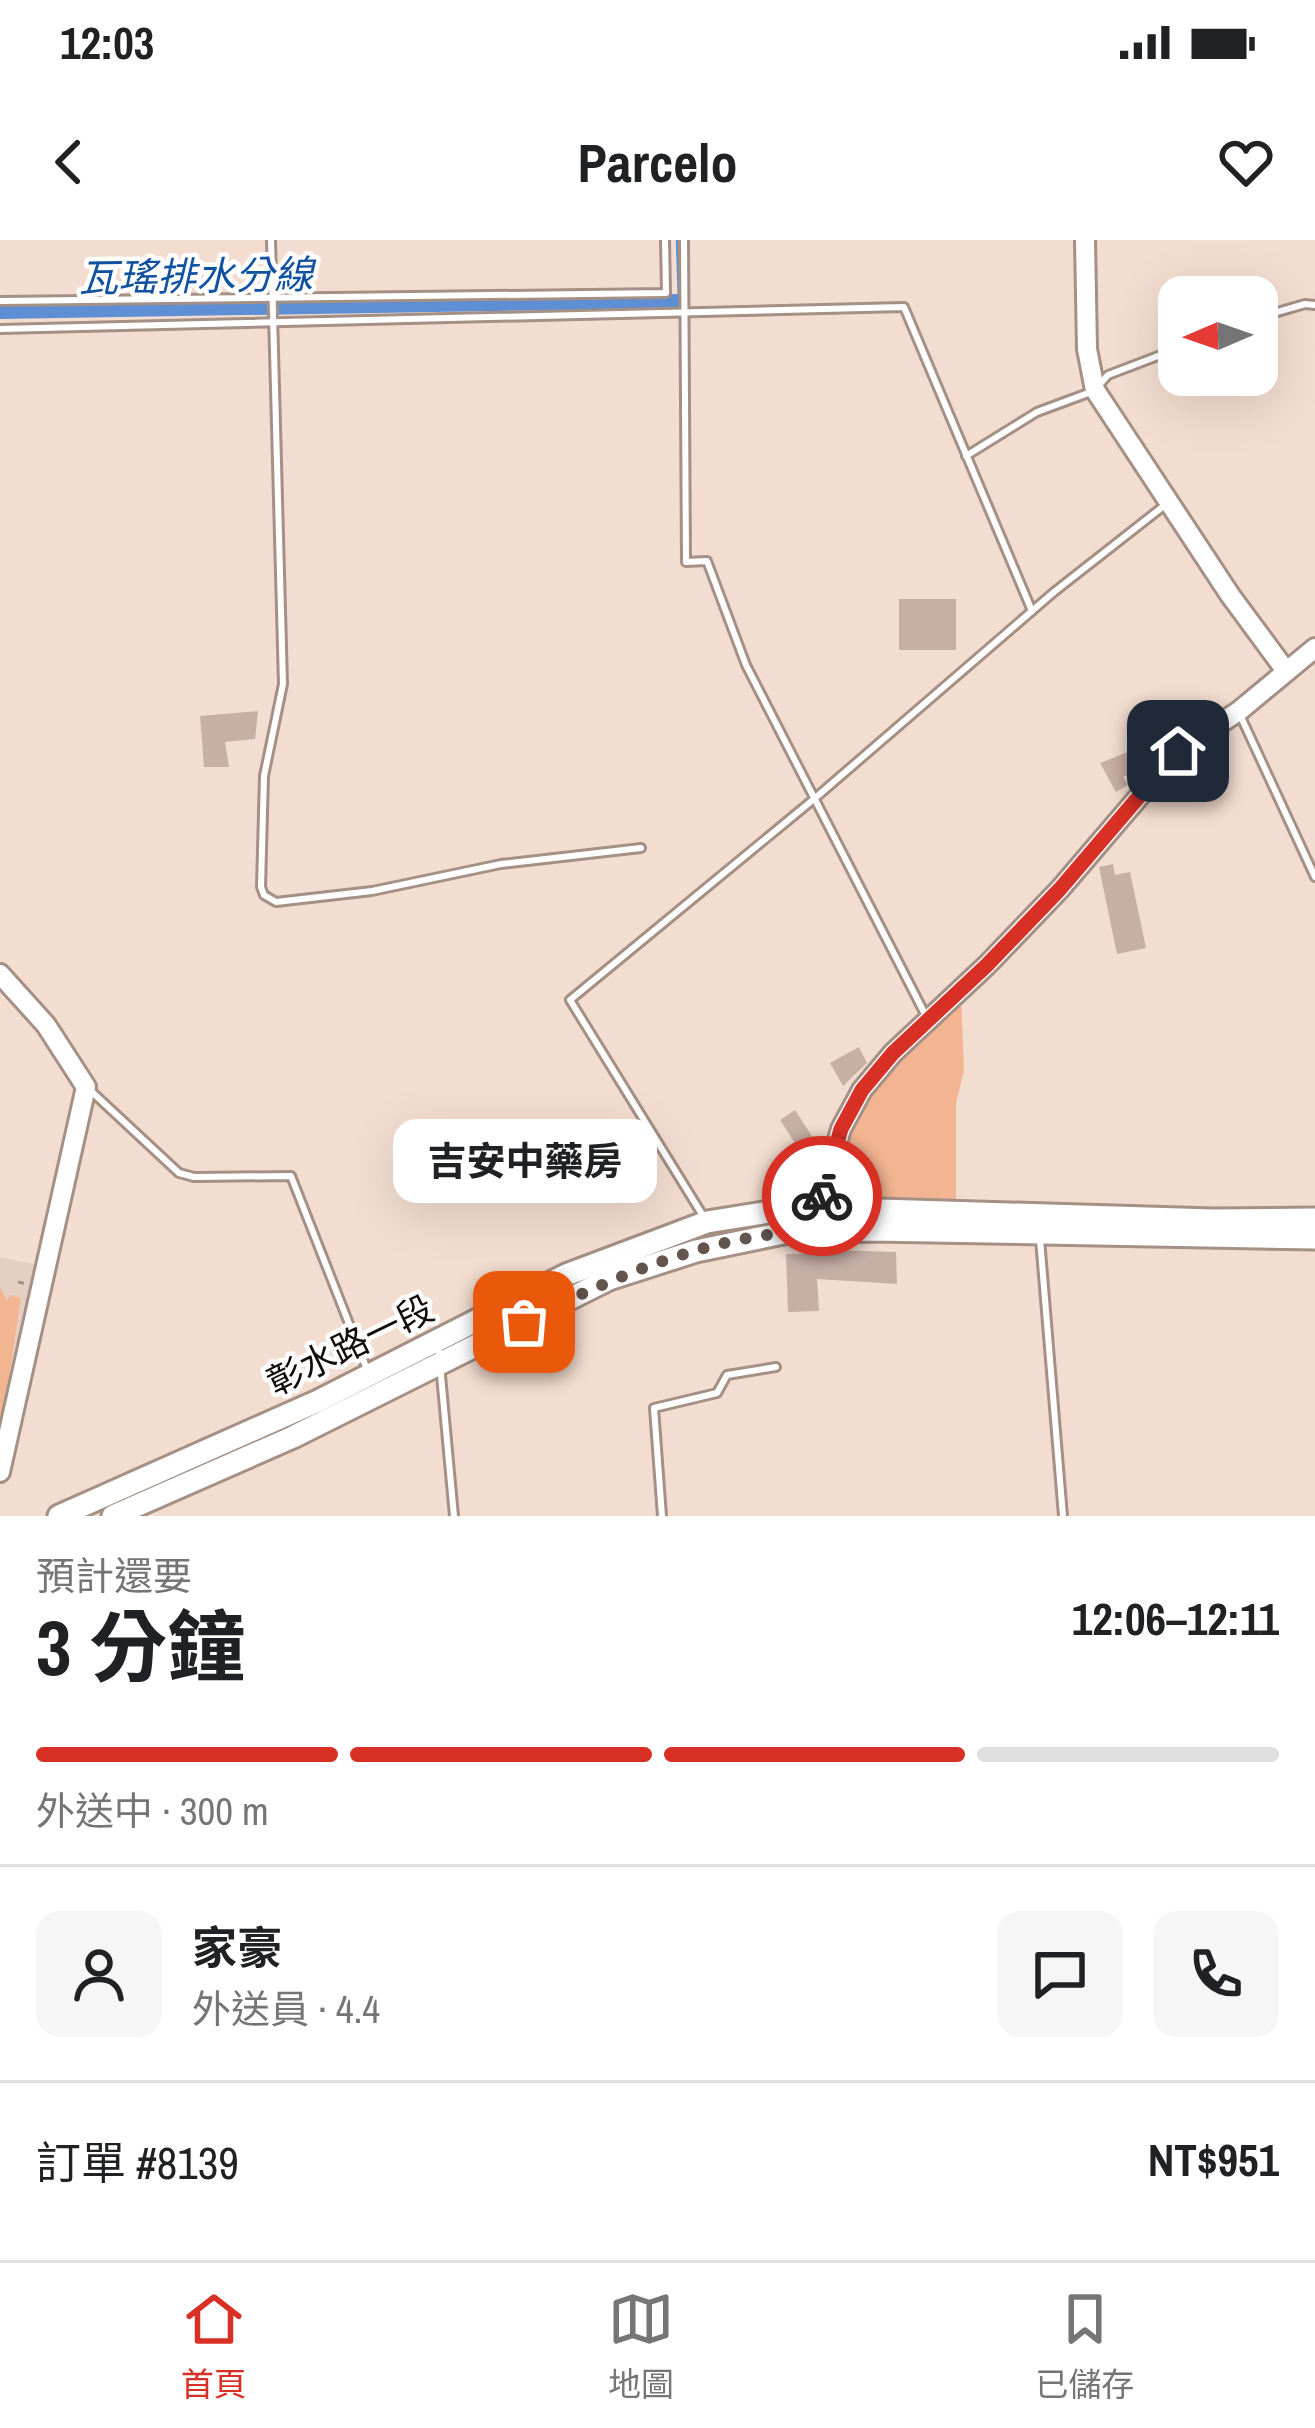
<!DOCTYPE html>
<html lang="zh-TW">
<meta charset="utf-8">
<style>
body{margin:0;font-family:"Archivo Narrow","Noto Sans TC",sans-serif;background:#f6f6f6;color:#202124;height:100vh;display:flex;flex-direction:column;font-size:45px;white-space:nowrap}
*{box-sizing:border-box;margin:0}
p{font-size:39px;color:#757577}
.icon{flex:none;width:66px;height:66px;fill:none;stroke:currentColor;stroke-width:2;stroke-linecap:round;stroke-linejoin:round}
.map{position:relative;height:1276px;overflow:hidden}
.drawer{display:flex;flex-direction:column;background:#fff;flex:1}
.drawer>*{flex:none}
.needle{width:78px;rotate:268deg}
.fabs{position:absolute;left:1158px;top:36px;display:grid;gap:24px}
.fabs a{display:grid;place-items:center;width:120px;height:120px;border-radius:24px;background:#fff;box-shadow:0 12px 48px #0002;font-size:60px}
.pin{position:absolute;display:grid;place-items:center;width:102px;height:102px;color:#fff;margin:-51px;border-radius:24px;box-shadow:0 6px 18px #0006}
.courier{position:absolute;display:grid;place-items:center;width:120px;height:120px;margin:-60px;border:9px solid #d93025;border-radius:50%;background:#fff;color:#222;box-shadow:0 3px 15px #0007}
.bubble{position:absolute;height:84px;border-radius:24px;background:#fff;box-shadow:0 12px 48px #0002;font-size:39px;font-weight:700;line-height:84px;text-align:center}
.head em{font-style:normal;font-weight:700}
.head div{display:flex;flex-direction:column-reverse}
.head{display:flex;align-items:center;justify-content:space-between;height:204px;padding:0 36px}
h1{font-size:78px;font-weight:700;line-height:90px}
.bar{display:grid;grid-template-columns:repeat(4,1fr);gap:18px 12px;align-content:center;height:144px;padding:0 36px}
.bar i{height:15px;border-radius:9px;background:#e0e0e0}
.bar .selected{background:#d93025}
.bar p{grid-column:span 4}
.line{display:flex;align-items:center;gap:30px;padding:0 36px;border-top:3px solid #e0e0e0}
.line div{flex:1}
.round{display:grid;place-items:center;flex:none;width:126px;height:126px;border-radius:24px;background:#f6f6f6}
.status{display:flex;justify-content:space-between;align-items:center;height:84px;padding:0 60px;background:#fff;direction:ltr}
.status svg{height:33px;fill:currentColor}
header{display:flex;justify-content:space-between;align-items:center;height:156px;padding:0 36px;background:#fff;font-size:54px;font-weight:700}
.tab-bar{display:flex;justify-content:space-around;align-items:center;height:168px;border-top:3px solid #e0e0e0;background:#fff;font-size:33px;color:#757577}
.tab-bar a{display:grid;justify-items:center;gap:6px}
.tab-bar .selected{color:#d93025}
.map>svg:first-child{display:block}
</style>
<div class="status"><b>12:03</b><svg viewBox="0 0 49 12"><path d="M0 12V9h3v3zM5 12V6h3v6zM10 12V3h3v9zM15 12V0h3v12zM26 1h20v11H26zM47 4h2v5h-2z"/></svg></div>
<header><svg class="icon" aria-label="back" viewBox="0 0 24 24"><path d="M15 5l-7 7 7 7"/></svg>Parcelo<svg class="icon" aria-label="heart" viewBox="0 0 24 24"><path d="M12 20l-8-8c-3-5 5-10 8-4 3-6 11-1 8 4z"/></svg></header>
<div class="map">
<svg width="1315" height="1276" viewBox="0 0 1315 1276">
<rect width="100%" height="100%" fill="#f3ddd0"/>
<polygon fill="#e4cfc2" points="0,1017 37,1025 0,1200"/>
<g fill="#f3b591">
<path d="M961 753 964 831 956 863V961L851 966 835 955C837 864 902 814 961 753Z"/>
<polygon points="0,1047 7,1061 9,1055 21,1058 0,1198"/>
</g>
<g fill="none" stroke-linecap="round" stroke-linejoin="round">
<polyline stroke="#5e8ed3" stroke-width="4.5" points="678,0 680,61"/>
<polyline stroke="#5e8ed3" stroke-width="14" points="0,72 680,61"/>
</g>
<g fill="#c7afa6">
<rect x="899" y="359" width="57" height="51"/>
<polygon points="258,471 255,499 225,502 229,527 204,527 200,476"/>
<polygon points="1138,508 1143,530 1123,537 1128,545 1116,552 1100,523"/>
<polygon points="1113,624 1115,635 1130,632 1146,708 1117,714 1099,627"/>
<polygon points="859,807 867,823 843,846 830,823"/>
<polygon points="795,870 821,910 807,922 780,880"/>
<polygon points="832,1010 896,1012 897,1044 817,1039 819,1071 788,1072 786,1014 832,1013"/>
</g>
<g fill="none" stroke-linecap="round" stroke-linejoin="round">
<g stroke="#a49084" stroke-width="12">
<g id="lane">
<polyline points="271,0 283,444 264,536 261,647 264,655 276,662 372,651 501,624 641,608"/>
<polyline points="684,0 686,322 707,321 746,425 927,778"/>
<polyline points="0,61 666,53 665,0"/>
<polyline points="1257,78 1305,64 1315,65"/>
<polyline points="0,89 904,67 1032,371"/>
<polyline points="1100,144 1108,135 1179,108"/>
<polyline points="966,216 1037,172 1091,152"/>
<polyline points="1241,477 1315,637"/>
<polyline points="92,852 179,933 194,937 291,936 368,1132"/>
<polyline points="705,979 570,760 814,559 1054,352 1165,265"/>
<polyline points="1040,999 1063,1276"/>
<polyline points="438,1103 454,1276"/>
<polyline points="662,1276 654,1168 717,1153 727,1135 776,1127"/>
</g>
</g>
<g stroke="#a49084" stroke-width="24">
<g id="secondary">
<polyline points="1085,0 1087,109 1095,150 1230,355 1286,431"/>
<polyline points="0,734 46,785 86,847 0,1232"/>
<polyline points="815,980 841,889 862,850 893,813 987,725 1060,649 1178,511 1239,471 1315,408"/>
</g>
</g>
<g stroke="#a49084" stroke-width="27">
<g id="primary">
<polyline points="59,1276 318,1161 566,1035 707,982 776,971 847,969 1213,980 1315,979"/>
<polyline points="113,1276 293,1197 609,1039 696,1011 793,991 874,990 1315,998"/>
</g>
</g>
<polyline stroke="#a19187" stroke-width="3" stroke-dasharray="6 6" stroke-linecap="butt" points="18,1042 28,1044"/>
<use href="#lane" stroke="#fff" stroke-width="6"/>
<use href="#secondary" stroke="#fff" stroke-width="18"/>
<use href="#primary" stroke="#fff" stroke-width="21"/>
</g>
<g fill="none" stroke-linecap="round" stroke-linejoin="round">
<path stroke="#61554e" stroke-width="12" stroke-dasharray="0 21.6" d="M524 1082C613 1037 711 994 813 991L822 956"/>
<polyline stroke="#d93025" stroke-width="15" points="822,956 841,889 862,850 893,813 987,725 1060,649 1178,511"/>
</g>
<g text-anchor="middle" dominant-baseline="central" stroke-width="9" stroke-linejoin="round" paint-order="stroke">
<g font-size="36" fill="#130c08" stroke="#fff">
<text transform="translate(350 1105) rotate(-26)">彰水路一段</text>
</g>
<g font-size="39" font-style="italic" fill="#1151a2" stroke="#fff">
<text transform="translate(196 36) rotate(-1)">瓦瑤排水分線</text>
</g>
</g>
</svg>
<div class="fabs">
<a><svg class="needle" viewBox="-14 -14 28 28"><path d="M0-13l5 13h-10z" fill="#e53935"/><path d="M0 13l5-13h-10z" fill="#757577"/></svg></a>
</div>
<div class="pin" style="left:524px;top:1082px;background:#ea580c"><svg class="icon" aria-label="bag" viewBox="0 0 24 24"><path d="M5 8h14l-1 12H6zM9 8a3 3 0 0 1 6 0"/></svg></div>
<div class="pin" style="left:1178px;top:511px;background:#1f2937"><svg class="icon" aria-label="home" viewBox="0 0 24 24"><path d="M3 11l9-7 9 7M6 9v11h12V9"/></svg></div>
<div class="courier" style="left:822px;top:956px"><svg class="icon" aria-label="bike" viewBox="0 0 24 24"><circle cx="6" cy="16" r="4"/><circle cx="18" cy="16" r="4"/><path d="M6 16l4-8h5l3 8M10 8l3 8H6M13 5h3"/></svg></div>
<div class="bubble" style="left:393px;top:879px;width:264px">吉安中藥房</div>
</div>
<section class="drawer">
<div class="head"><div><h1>3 分鐘</h1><p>預計還要</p></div><em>12:06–12:11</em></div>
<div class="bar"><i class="selected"></i><i class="selected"></i><i class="selected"></i><i></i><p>外送中 · 300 m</p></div>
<div class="line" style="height:216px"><a class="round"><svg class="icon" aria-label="person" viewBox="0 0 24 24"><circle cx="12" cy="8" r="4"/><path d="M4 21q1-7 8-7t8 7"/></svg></a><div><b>家豪</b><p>外送員 · 4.4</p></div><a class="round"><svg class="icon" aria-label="chat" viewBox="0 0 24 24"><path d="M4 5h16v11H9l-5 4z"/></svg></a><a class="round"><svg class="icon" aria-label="phone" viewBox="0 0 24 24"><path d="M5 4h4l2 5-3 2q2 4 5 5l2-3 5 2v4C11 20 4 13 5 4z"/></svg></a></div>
<div class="line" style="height:156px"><div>訂單 #8139</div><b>NT$951</b></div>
</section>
<nav class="tab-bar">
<a class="selected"><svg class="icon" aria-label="home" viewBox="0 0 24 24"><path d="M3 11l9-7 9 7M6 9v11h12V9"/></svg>首頁</a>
<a><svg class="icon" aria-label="map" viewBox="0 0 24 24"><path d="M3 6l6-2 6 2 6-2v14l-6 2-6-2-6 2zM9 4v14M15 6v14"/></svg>地圖</a>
<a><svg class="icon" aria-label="saved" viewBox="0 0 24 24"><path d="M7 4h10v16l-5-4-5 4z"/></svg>已儲存</a>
</nav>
